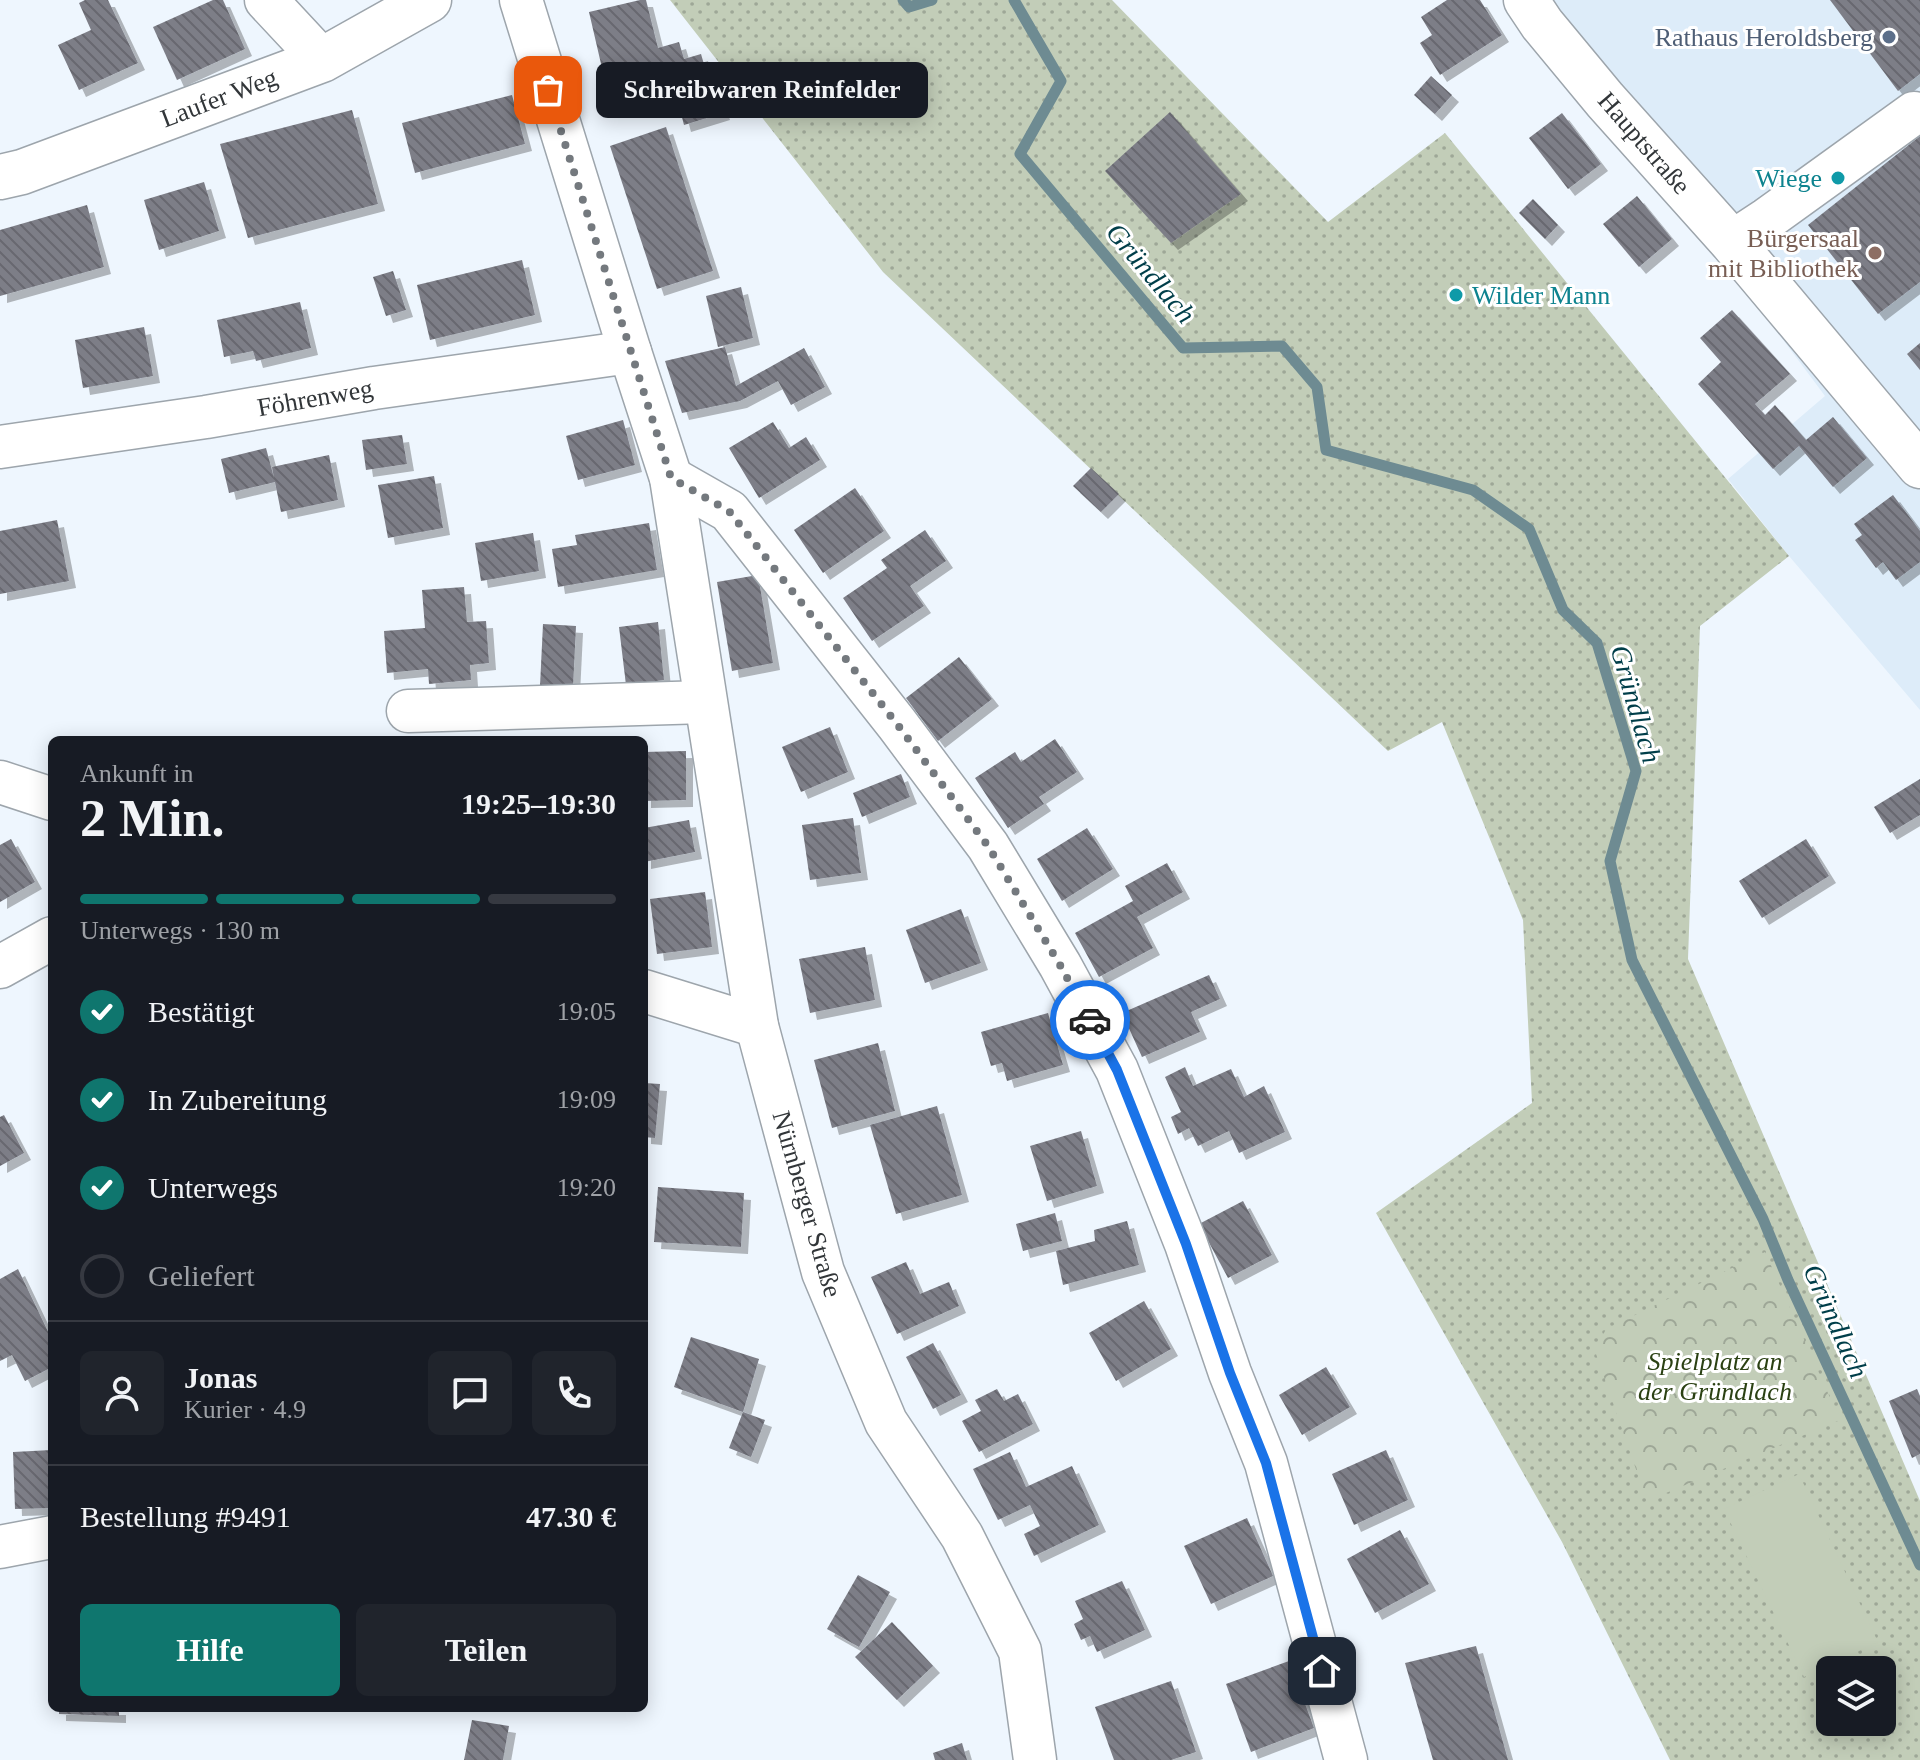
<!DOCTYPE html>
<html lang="de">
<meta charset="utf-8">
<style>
body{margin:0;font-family:Georgia,serif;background:#20242c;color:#f1f3f6;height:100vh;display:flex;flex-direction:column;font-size:30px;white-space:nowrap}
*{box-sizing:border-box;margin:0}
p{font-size:26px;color:#9ea1a6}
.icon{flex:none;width:44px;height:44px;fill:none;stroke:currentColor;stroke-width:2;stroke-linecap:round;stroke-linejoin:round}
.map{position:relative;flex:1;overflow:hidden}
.side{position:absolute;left:48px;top:736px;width:600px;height:976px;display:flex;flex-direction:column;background:#171b24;border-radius:12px;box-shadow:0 4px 20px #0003}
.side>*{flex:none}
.buttons{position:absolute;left:1816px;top:1656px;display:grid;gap:16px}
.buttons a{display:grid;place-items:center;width:80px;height:80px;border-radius:12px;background:#171b24;box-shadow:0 4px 20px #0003;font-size:40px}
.pin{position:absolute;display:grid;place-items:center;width:68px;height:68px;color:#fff;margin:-34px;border-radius:16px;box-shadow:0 4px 12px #0006}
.courier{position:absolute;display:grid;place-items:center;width:80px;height:80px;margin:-40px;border:6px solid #1a73e8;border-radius:50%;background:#fff;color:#222;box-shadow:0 2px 10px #0007}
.bubble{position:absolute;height:56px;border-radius:12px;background:#171b24;box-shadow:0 4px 20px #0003;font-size:26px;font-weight:800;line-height:56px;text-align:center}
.summary em{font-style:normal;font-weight:800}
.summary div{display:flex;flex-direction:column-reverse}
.summary{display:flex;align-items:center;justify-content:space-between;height:136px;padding:0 32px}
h1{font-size:52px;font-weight:800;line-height:60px}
.bar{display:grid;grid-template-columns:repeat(4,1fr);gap:12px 8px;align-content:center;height:96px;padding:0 32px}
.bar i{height:10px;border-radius:6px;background:#363941}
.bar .on{background:#0f766e}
.bar p{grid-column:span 4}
.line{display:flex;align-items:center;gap:20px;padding:0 32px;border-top:2px solid #363941}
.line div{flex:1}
.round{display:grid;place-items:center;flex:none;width:84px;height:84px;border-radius:12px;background:#20242c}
ol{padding:0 32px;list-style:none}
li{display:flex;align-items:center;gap:24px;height:88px}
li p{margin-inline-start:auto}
li .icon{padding:8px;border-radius:50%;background:#0f766e;color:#fff;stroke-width:4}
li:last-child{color:#9ea1a6}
li i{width:44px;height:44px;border:4px solid #363941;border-radius:50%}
.primary-button{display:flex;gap:16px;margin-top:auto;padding:16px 32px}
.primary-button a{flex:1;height:92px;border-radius:12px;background:#0f766e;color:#fff;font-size:32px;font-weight:800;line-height:92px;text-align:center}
.primary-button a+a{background:#20242c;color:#f1f3f6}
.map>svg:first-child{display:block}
</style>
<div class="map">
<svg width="1920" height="1760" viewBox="0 0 1920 1760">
<defs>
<pattern id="grass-dots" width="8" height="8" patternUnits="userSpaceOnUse" patternTransform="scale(2)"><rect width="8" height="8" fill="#c2cdb8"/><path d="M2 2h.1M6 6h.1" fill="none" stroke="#9ea797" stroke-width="1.8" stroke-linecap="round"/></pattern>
<pattern id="park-crowns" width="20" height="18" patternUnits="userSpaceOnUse" patternTransform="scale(2)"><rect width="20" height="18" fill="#c2cdb8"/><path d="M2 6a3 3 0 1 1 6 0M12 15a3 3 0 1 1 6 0" fill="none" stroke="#9ea797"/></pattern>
<pattern id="building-back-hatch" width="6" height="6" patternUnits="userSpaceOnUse" patternTransform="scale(2)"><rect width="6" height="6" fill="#7d7e87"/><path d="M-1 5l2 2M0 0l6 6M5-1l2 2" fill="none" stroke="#67686f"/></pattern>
<filter id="shadow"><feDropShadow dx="7" dy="7" stdDeviation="0" flood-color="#0004"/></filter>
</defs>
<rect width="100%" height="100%" fill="#eef6fe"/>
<polygon fill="#ddecf9" points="1531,0 1920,0 1920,710 1789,556 1728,479 1825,396 1545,21"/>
<path fill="url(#grass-dots)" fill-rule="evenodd" d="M670 0H1112L1328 222 1445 133 1789 556 1700 626 1688 959 1920 1501V1760H1670L1562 1542 1376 1213 1532 1103 1523 920 1442 722 1388 751 883 272ZM1830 1670H1882V1722H1830Z"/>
<polygon fill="url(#park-crowns)" points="1765,1252 1840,1420 1647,1501 1595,1351 1606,1329"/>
<polygon fill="#c2cdb8" points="1799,1474 1878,1642 1804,1677 1724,1509"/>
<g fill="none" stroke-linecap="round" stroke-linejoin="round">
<g stroke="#6e8b92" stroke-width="11">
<polyline points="903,0 909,7 932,0"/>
<polyline points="1014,0 1061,81 1020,154 1183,348 1282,346 1317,387 1326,450 1473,490 1529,529 1563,610 1597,643 1636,771 1610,861 1632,960 1763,1219 1788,1280 1920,1565"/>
</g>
</g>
<g fill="url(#building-back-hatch)" filter="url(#shadow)">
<polygon points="85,0 108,0 138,63 79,90 58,45 91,30 79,3"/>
<polygon points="213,0 223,0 245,49 177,80 153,27"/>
<polygon points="640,0 646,0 658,48 679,42 684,59 701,54 708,78 698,81 702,96 717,92 723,113 684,125 679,106 669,109 665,94 651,98 647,85 608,94 589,12"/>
<polygon points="1447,0 1480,0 1502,35 1440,75 1420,43 1432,35 1421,17"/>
<polygon points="1830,0 1920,0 1920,74 1898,91"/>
<polygon points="1431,76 1452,95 1435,114 1414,95"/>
<polygon points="512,95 525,144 415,173 402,123"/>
<polygon points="352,110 378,204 248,238 220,144"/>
<polygon points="1170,112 1241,194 1171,243 1105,171"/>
<polygon points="1562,113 1601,164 1568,189 1529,138"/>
<polygon points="666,127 713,271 657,289 610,146"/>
<polygon points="1920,136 1920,282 1878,314 1808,225"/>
<polygon points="204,182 219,231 159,250 144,200"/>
<polygon points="1637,196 1672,239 1639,267 1603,224"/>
<polygon points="1533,199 1558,225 1545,239 1519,213"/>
<polygon points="87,205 104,267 0,296 0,230"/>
<polygon points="522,260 535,315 430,340 417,285"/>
<polygon points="393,271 406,310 386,316 373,277"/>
<polygon points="741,287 753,338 718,347 706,296"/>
<polygon points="300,302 311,348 256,361 253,351 224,357 217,320"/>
<polygon points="1732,310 1790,374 1755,404 1765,415 1775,405 1806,440 1833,417 1867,458 1833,487 1799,446 1773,469 1698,384 1721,362 1700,338"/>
<polygon points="144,327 153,376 83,388 75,340"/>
<polygon points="1920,343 1920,370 1907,354"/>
<polygon points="725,347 736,386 804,348 825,387 791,405 778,381 740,401 682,413 665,361"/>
<polygon points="623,420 635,465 578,480 566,436"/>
<polygon points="773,422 789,448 806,437 820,460 759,498 729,448"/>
<polygon points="402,435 407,464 366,470 362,440"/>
<polygon points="266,448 274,478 272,467 329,455 338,500 281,512 275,482 229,493 221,459"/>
<polygon points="1091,468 1119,494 1101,512 1073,486"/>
<polygon points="434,476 443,528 388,538 378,485"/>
<polygon points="855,488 884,531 823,573 794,530"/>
<polygon points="1893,495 1920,531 1920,562 1896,580 1883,562 1876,568 1855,540 1862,535 1854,524"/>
<polygon points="57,520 69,581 0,594 0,531"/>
<polygon points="649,523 657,570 558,587 552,549 577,545 575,535"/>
<polygon points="925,530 946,561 910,586 924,606 872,641 843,598 887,568 881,560"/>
<polygon points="533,533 539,571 481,581 475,543"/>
<polygon points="758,575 773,663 732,671 717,582"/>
<polygon points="464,587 467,622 486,621 489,663 470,665 471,680 429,684 428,669 387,673 384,631 425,628 422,590"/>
<polygon points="658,622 664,680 626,685 619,627"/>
<polygon points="543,624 576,626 573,687 540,686"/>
<polygon points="959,657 992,699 938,741 906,698"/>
<polygon points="830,727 848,772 801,792 782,747"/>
<polygon points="1055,739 1077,772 1039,797 1044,804 1008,828 975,778 1015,752 1021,762"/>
<polygon points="686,751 686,800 644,801 644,752"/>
<polygon points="901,774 910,797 862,817 853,793"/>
<polygon points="1920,779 1920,815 1890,833 1874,807"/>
<polygon points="853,818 861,873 810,880 802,825"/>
<polygon points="689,820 695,852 644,862 644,828"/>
<polygon points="1087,828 1113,869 1062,901 1037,859"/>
<polygon points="11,839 35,882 0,902 0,845"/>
<polygon points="1806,839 1829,876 1762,918 1739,881"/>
<polygon points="1167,863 1183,892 1137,917 1153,948 1099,977 1075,933 1133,901 1125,886"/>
<polygon points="705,892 712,947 657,954 650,899"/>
<polygon points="961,909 981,963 925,983 906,930"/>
<polygon points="865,947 875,1000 810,1013 799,959"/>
<polygon points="1209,975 1220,999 1191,1012 1200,1032 1142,1057 1122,1013"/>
<polygon points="1048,1013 1063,1065 1007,1081 1002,1063 991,1066 981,1032"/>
<polygon points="878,1043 895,1111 832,1128 814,1060"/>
<polygon points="1185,1067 1193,1086 1231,1069 1244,1097 1264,1086 1285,1132 1239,1153 1229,1131 1198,1146 1189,1128 1178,1134 1171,1117 1181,1112 1165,1077"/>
<polygon points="644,1083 660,1084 655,1138 644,1137"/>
<polygon points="937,1106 962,1195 896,1214 870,1125"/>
<polygon points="4,1115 24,1153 0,1166 0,1117"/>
<polygon points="1081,1131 1097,1186 1047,1201 1030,1146"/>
<polygon points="658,1187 744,1193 741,1247 654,1242"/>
<polygon points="1243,1201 1272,1255 1228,1278 1199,1224"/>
<polygon points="1055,1213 1062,1241 1023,1251 1016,1224"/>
<polygon points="1127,1221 1139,1265 1063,1285 1056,1251 1095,1241 1094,1230"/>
<polygon points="906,1262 920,1294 949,1282 959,1306 897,1334 871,1277"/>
<polygon points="18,1269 52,1340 52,1367 25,1381 12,1355 0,1361 0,1279"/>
<polygon points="1144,1301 1171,1349 1116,1381 1089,1333"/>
<polygon points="691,1337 759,1359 743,1412 674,1387"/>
<polygon points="933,1343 961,1395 933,1409 906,1357"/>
<polygon points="1326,1367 1350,1407 1302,1435 1279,1395"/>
<polygon points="997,1389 1004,1401 1018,1394 1033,1424 979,1452 962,1421 981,1411 975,1400"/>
<polygon points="1917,1389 1920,1396 1920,1454 1912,1458 1889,1401"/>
<polygon points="743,1412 765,1420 751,1457 729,1448"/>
<polygon points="52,1450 52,1508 15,1509 13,1452"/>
<polygon points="1386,1450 1408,1500 1354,1525 1332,1474"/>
<polygon points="1010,1452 1026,1487 1072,1466 1099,1525 1034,1556 1024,1534 1040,1526 1030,1505 998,1520 973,1469"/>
<polygon points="1247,1518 1273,1576 1211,1604 1184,1546"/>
<polygon points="1400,1530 1429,1584 1375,1613 1347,1559"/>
<polygon points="858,1575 890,1592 859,1647 827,1629"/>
<polygon points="1122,1581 1145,1630 1097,1652 1090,1636 1081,1640 1074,1624 1083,1619 1075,1601"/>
<polygon points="892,1622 933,1666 897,1700 855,1657"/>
<polygon points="1476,1646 1508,1760 1433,1760 1405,1663"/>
<polygon points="1289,1661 1314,1728 1251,1752 1226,1684"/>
<polygon points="1171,1681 1196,1752 1171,1760 1114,1760 1095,1707"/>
<polygon points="59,1708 119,1708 119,1716 59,1714"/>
<polygon points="472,1720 509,1726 503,1760 464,1760"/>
<polygon points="962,1743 967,1760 935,1760 933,1753"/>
</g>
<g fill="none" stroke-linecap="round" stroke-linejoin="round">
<g stroke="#9da5ac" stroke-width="45">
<g id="street">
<polyline points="266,0 322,60"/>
<polyline points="521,0 630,352 671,478 757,1026 823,1272 886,1422 962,1536 1020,1651 1035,1760"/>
<polyline points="1732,242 1767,219 1914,113"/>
<polyline points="0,447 206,417 374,388 630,352"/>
<polyline points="671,478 729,511 897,724 988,846 1060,965 1117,1070 1186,1244 1230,1373 1266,1463 1346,1760"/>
<polyline points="408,711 705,702"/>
<polyline points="0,782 52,799"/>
<polyline points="0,967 52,938"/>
<polyline points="644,991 757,1026"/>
<polyline points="0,1547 52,1537"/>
</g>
</g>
<g stroke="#9da5ac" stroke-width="47">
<g id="secondary">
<polyline points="1526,0 1542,24 1605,100 1732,242 1920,466"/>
<polyline points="0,177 22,172 322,60 429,0"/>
</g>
</g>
<use href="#street" stroke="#fff" stroke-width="42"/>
<use href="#secondary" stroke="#fff" stroke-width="44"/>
</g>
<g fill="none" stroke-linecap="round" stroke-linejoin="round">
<polyline stroke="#74797e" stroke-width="8" stroke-dasharray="0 14.4" points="548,90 671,478 729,511 897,724 988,846 1060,965 1090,1020"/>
<polyline stroke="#1a73e8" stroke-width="10" points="1090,1020 1117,1070 1186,1244 1230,1373 1266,1463 1322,1671"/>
</g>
<circle fill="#5c6f8a" stroke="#fff" stroke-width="3" cx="1889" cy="37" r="8"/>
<g fill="#0f9aa8" stroke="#fff" stroke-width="3">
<circle cx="1838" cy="178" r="8"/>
<circle cx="1456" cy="295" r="8"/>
</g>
<circle fill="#8d6e63" stroke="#fff" stroke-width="3" cx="1875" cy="253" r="8"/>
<g text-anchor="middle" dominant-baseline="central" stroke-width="6" stroke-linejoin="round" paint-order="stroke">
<g font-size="26" fill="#4e5e75" stroke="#fff" text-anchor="end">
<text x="1873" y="37">Rathaus Heroldsberg</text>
</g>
<g font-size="26" fill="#323639" stroke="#fff">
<text transform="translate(219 98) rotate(-21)">Laufer Weg</text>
<text transform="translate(1644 143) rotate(49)">Hauptstraße</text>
<text transform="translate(315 398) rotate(-10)">Föhrenweg</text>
<text transform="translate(807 1204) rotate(74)">Nürnberger Straße</text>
</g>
<g font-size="26" fill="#0d838f" stroke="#fff" text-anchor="end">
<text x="1822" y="178">Wiege</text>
<text x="1472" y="295" text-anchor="start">Wilder Mann</text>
</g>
<g font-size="26" fill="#785e54" stroke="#fff" text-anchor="end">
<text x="1859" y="238">Bürgersaal<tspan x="1859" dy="30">mit Bibliothek</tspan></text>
</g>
<g font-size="26" font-style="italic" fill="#2b4113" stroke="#fff">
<text x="1715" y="1361">Spielplatz an<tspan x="1715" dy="30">der Gründlach</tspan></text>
</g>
<g font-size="28" font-style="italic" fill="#003e49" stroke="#fff">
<text transform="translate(1151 273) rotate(50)">Gründlach</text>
<text transform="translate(1636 704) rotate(74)">Gründlach</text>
<text transform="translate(1836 1321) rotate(66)">Gründlach</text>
</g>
</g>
</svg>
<div class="buttons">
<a><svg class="icon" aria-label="layers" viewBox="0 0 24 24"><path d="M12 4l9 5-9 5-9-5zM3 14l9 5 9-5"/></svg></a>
</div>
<div class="pin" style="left:548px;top:90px;background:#ea580c"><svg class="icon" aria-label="bag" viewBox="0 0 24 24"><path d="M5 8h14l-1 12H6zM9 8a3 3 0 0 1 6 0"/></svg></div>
<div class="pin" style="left:1322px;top:1671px;background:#1f2937"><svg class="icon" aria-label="home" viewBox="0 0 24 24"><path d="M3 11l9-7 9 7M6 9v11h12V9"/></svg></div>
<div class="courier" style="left:1090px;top:1020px"><svg class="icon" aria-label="car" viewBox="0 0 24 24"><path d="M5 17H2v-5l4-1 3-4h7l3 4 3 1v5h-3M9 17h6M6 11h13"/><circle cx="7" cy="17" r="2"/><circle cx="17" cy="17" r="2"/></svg></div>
<div class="bubble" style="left:596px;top:62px;width:332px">Schreibwaren Reinfelder</div>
<section class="side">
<div class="summary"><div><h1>2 Min.</h1><p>Ankunft in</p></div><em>19:25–19:30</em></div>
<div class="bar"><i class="on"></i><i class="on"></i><i class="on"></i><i></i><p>Unterwegs · 130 m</p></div>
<ol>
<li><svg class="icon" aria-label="check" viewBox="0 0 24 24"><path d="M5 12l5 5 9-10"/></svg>Bestätigt<p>19:05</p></li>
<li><svg class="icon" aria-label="check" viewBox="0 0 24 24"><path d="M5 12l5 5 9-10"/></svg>In Zubereitung<p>19:09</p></li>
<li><svg class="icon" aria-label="check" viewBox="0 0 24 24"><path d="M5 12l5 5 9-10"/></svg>Unterwegs<p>19:20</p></li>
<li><i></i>Geliefert</li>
</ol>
<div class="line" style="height:144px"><a class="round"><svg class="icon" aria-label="person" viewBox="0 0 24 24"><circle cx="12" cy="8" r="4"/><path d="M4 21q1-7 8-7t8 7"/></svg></a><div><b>Jonas</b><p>Kurier · 4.9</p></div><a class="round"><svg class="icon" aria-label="chat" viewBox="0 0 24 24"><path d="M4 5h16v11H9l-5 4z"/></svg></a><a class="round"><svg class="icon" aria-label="phone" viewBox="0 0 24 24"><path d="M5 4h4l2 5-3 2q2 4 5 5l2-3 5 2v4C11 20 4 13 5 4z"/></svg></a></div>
<div class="line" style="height:104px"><div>Bestellung #9491</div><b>47.30 €</b></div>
<div class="primary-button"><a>Hilfe</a><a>Teilen</a></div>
</section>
</div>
